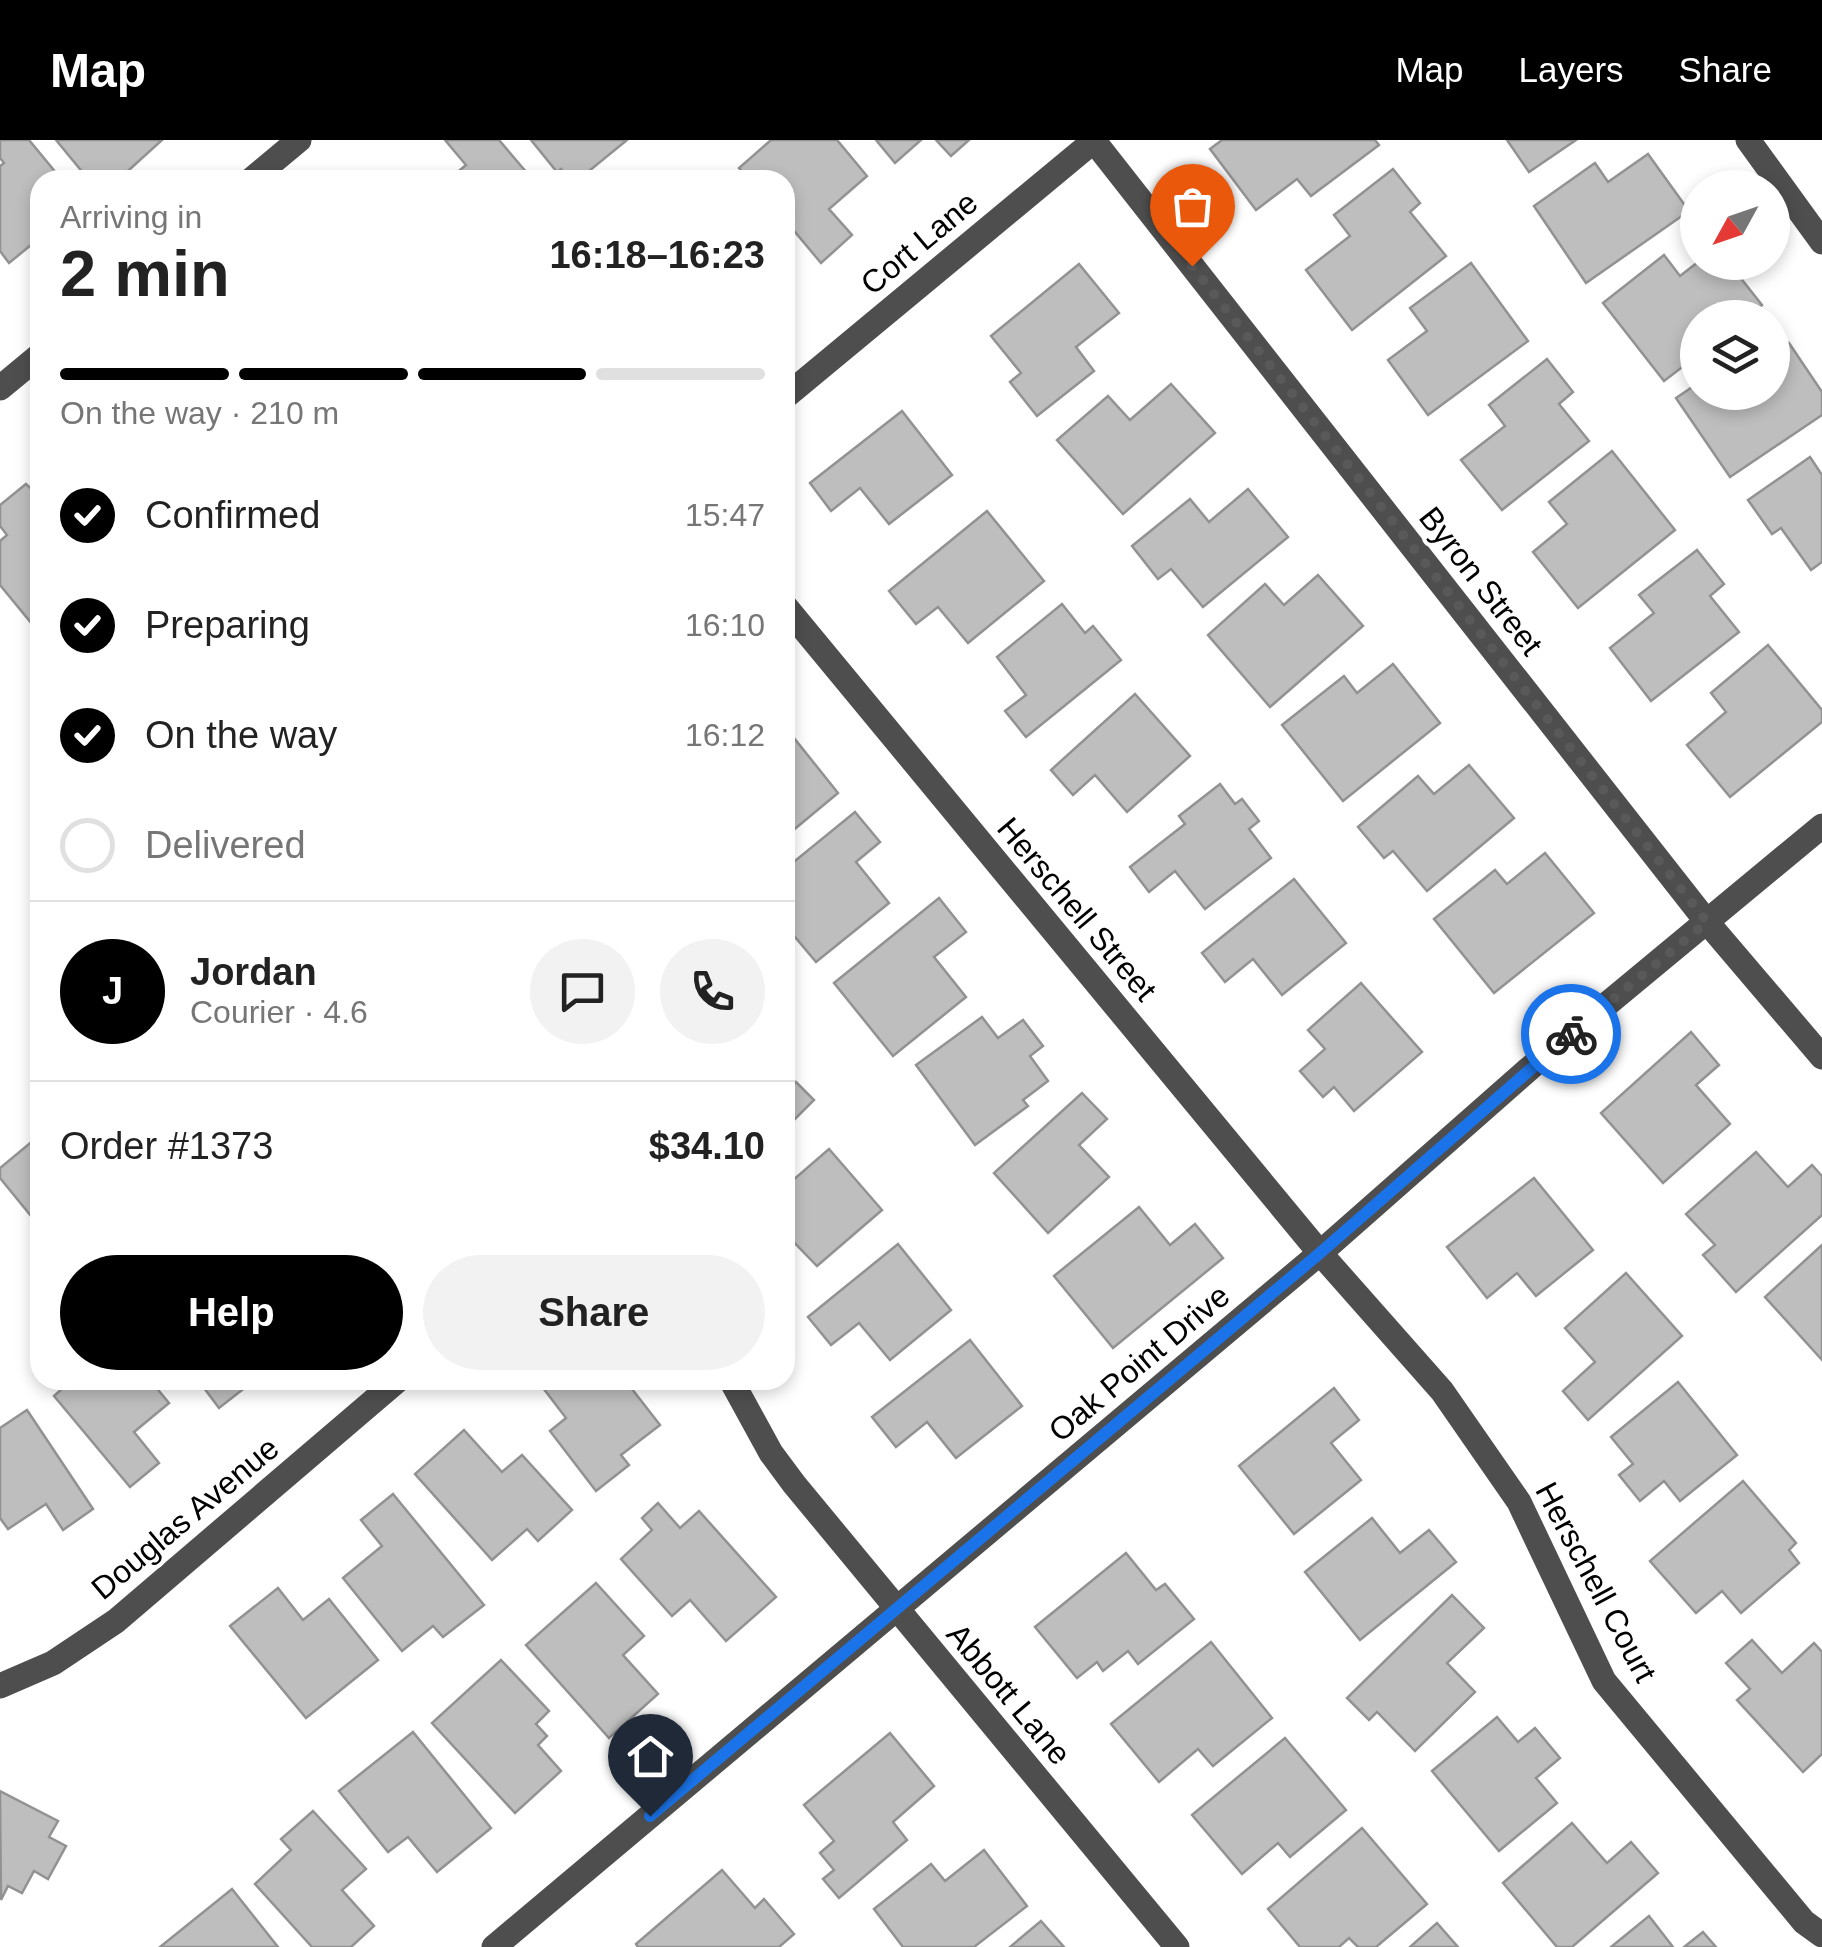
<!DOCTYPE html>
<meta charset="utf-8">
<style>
body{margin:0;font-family:Helvetica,sans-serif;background:#f2f2f2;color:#222;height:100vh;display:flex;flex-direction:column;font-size:38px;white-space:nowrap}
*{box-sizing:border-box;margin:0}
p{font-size:32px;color:#767676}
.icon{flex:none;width:55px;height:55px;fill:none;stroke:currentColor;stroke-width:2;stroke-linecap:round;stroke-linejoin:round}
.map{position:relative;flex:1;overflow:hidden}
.drawer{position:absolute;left:30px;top:30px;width:765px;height:1220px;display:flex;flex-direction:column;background:#fff;border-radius:30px;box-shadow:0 5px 15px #0003}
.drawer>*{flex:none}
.needle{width:65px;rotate:230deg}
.controls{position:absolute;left:1680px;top:30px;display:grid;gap:20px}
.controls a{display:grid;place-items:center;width:110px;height:110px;border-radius:50%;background:#fff;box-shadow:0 5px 15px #0003;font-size:50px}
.pin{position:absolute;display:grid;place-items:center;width:85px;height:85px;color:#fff;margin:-102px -42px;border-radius:50% 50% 50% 0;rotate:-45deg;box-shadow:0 0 10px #0007}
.pin .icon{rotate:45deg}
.courier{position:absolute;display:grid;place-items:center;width:100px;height:100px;margin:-50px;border:8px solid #1a73e8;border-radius:50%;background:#fff;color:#222;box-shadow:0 2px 12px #0007}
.head em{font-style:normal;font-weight:800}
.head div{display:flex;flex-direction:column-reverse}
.head{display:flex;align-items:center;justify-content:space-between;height:170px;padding:0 30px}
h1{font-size:65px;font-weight:800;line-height:75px}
.bar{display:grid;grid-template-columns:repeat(4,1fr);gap:15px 10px;align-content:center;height:120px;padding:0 30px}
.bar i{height:12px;border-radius:8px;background:#e0e0e0}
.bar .on{background:#000}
.bar p{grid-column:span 4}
.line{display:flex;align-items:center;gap:25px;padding:0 30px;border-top:2px solid #e0e0e0}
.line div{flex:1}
.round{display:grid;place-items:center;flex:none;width:105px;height:105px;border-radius:52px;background:#f2f2f2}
ol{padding:0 30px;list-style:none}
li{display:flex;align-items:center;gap:30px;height:110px}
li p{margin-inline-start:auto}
li .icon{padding:10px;border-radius:50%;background:#000;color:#fff;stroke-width:4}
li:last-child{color:#767676}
li i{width:55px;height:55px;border:5px solid #e0e0e0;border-radius:50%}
.primary-button{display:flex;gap:20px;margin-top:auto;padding:20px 30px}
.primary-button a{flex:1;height:115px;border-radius:60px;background:#000;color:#fff;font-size:40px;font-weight:800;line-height:115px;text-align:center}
.primary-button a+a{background:#f2f2f2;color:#222}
header{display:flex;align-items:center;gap:60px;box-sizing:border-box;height:140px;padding:0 50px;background:#000;color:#fff}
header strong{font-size:48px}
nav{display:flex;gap:55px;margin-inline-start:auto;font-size:35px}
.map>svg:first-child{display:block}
</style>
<header>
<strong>Map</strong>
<nav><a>Map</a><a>Layers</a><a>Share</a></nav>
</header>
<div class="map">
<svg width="1822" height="1807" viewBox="0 0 1822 1807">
<rect width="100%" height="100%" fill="#fff"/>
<g fill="#bebebe" stroke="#929292" stroke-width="2.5">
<polygon points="0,0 29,0 62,40 40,40 40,108 31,105 9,123 0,111 0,26 4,23 0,18"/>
<polygon points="56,0 162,0 118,40 89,40"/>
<polygon points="445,0 499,0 533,40 448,40 466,25"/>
<polygon points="531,0 627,0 578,40 570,40 561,29 557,32"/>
<polygon points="771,0 837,0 867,36 829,69 852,95 821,123 785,80 785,40 750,40 739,28"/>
<polygon points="876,0 921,0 895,23"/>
<polygon points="936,0 969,0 951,16"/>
<polygon points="1222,0 1375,0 1379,5 1311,56 1297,39 1256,70 1210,9"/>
<polygon points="1507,0 1576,0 1529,32"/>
<polygon points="1648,14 1689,71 1586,143 1534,66 1595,23 1608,42"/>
<polygon points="1393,29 1420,63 1410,72 1446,116 1352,190 1306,130 1350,96 1334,75"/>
<polygon points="1664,115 1680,136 1698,122 1728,122 1762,165 1746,178 1698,178 1698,215 1664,241 1603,163"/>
<polygon points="1471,123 1528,201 1428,275 1388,220 1427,191 1410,168"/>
<polygon points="1079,124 1119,173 1076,207 1094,231 1037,276 1010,242 1021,233 991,196"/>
<polygon points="1789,203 1822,252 1822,275 1730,337 1676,258 1698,243 1698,252 1772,252 1772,214"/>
<polygon points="1547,219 1573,252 1559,264 1589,301 1502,370 1461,320 1505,286 1489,265"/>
<polygon points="1171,244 1215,293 1123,374 1057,300 1108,256 1130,280"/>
<polygon points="902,271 952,335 889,384 860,348 831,371 810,343"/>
<polygon points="1612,311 1675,390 1578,468 1533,412 1567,384 1549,362"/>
<polygon points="1810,317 1822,335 1822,422 1811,430 1781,388 1772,394 1748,360"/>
<polygon points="26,344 40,357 40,488 37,490 0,445 0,401 7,395 0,386 0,365"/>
<polygon points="1248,349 1288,397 1203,467 1171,429 1158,439 1132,406 1190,359 1209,382"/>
<polygon points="987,371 1044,441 968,503 938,467 916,484 889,451"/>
<polygon points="1697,410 1724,444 1710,456 1739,492 1651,561 1610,508 1654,473 1639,455"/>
<polygon points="1318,435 1363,486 1270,567 1208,495 1265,444 1284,465"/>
<polygon points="1062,464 1085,493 1093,486 1121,520 1026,597 1005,571 1026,555 997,517"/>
<polygon points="1768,505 1822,570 1822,582 1730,657 1687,605 1726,572 1711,553"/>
<polygon points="1393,524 1440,583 1343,661 1282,585 1344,536 1357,553"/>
<polygon points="1135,554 1190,616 1127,672 1095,635 1073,655 1051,630"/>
<polygon points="794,598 838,653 785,697 785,605"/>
<polygon points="1469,625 1514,678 1427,751 1393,711 1384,718 1358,687 1418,636 1434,654"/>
<polygon points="1220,644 1235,664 1242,659 1259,681 1249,689 1271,718 1205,769 1175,731 1149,752 1130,727 1185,684 1179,676"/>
<polygon points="855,672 880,702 856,722 889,763 816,822 785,785 785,729"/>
<polygon points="1545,713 1594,773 1494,853 1434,779 1495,730 1507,744"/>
<polygon points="1294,739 1346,803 1282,855 1253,819 1225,842 1202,813"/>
<polygon points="939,758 966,792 934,817 966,857 893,916 834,843"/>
<polygon points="1361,843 1422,912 1354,971 1334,947 1323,957 1300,931 1325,909 1308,890"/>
<polygon points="982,877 998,898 1023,880 1043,906 1030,916 1048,941 1023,960 1028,966 975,1005 916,925"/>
<polygon points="1691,892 1719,925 1696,945 1730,984 1663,1043 1601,973"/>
<polygon points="796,942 814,960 785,989 785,953"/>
<polygon points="1082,953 1107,979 1079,1005 1109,1037 1048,1093 994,1033"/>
<polygon points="40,995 40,1087 0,1038 0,1028"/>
<polygon points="829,1009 882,1070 817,1126 785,1093 785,1047"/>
<polygon points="1756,1012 1788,1047 1812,1025 1822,1036 1822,1075 1736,1152 1703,1115 1715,1105 1686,1074"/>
<polygon points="1534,1038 1593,1110 1536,1156 1517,1133 1487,1158 1447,1107"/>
<polygon points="1139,1067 1170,1105 1195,1084 1223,1118 1113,1208 1054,1136"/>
<polygon points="898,1104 951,1170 890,1220 859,1183 831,1205 808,1177"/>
<polygon points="1822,1105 1822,1220 1765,1157"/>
<polygon points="1626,1133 1682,1196 1588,1280 1563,1251 1595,1222 1565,1188"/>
<polygon points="970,1200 1022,1266 956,1318 927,1282 896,1307 872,1277"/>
<polygon points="72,1240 150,1240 169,1263 134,1292 159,1323 130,1347 54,1256"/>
<polygon points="198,1240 249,1240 251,1243 219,1268"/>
<polygon points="537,1240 625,1240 660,1285 621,1315 629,1325 596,1351 550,1291 566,1278"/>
<polygon points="1678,1242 1737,1315 1680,1361 1664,1341 1640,1361 1619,1335 1633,1324 1611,1297"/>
<polygon points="1334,1248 1359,1280 1331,1303 1361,1340 1294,1394 1239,1326"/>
<polygon points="27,1270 93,1369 63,1390 46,1364 8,1389 0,1378 0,1288"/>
<polygon points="464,1290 502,1332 522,1315 572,1370 538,1401 527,1389 492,1420 415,1334"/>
<polygon points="1743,1341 1796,1403 1789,1410 1799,1423 1741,1473 1722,1451 1696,1473 1650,1421"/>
<polygon points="393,1354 484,1465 443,1497 433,1486 402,1511 343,1438 382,1406 361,1380"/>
<polygon points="658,1363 680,1388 699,1371 776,1457 726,1501 690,1460 672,1476 621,1419 652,1390 642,1378"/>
<polygon points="1372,1378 1400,1413 1429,1390 1456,1422 1360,1500 1305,1432"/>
<polygon points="1126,1413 1156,1450 1165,1444 1194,1479 1138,1524 1128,1511 1103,1531 1097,1522 1077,1538 1035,1487"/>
<polygon points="596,1443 644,1496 623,1515 658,1554 609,1598 526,1505"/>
<polygon points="278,1448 303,1480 329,1459 378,1520 306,1578 230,1486"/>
<polygon points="1452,1455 1484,1488 1447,1523 1475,1552 1415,1611 1377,1572 1369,1580 1347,1558"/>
<polygon points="1752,1500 1782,1533 1814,1503 1822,1512 1822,1614 1803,1632 1737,1560 1750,1549 1726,1523"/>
<polygon points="1211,1502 1272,1578 1213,1626 1198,1609 1159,1642 1111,1584"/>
<polygon points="501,1520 549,1571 536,1584 547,1596 538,1605 561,1631 515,1673 432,1583"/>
<polygon points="1497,1577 1518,1602 1535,1588 1560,1618 1536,1638 1557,1663 1499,1711 1432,1631"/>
<polygon points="413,1592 491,1688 437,1732 408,1697 388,1712 339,1651"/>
<polygon points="890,1593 934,1646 893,1682 907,1700 839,1758 823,1739 834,1730 820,1713 834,1701 804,1665"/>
<polygon points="1285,1598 1346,1670 1290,1717 1278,1703 1242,1734 1192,1675"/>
<polygon points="0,1651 58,1681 49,1697 66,1706 48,1739 34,1731 22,1753 8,1746 1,1760"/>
<polygon points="313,1671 366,1729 342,1750 374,1786 351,1807 312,1807 255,1744 291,1710 281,1699"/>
<polygon points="1572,1683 1607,1723 1631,1702 1658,1733 1572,1807 1557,1807 1503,1743"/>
<polygon points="1362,1688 1427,1764 1376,1807 1358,1807 1349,1798 1339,1807 1300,1807 1268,1769"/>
<polygon points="984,1710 1027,1766 974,1807 903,1807 874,1769 931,1724 945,1741"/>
<polygon points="722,1730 755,1768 764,1759 794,1794 779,1807 638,1807 636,1804"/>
<polygon points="232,1749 278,1807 160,1807"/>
<polygon points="1649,1776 1673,1807 1611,1807"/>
<polygon points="1041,1781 1064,1807 1010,1807"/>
<polygon points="1437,1783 1458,1807 1410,1807"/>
<polygon points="1703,1792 1716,1807 1684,1807"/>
</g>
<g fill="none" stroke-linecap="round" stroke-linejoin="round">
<g stroke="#4e4e4e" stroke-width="25">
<polyline points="1748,0 1822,102"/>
<polyline points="1094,1 1707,782 1822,917"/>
<polyline points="251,40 299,0"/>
<polyline points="0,248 40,215"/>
<polyline points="785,257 1095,0"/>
<polyline points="785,466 1320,1113 1442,1251 1519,1362 1604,1541 1804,1782 1822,1795"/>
<polyline points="731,1240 771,1313 794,1344 1177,1807"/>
<polyline points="0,1546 53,1523 116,1481 398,1240"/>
<polyline points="494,1807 1320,1113 1530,928 1822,686"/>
</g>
</g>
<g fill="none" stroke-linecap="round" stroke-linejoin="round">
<polyline stroke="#595959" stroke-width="10" stroke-dasharray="0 18" points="1192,126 1707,782 1571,894"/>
<polyline stroke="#1a73e8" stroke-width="12" points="650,1676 1320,1113 1571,894"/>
</g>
<g text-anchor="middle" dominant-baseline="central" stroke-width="8" stroke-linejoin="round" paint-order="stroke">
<g font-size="32" fill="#000" stroke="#fff">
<text transform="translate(919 103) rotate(-40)">Cort Lane</text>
<text transform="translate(1481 441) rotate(52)">Byron Street</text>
<text transform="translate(1077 769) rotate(50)">Herschell Street</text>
<text transform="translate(1139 1223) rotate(-40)">Oak Point Drive</text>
<text transform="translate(185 1378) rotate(-40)">Douglas Avenue</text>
<text transform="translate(1596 1442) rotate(62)">Herschell Court</text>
<text transform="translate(1009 1554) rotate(50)">Abbott Lane</text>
</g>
</g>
</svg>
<div class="controls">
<a><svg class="needle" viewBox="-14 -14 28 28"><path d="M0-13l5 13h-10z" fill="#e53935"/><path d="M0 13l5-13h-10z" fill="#767676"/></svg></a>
<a><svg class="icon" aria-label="layers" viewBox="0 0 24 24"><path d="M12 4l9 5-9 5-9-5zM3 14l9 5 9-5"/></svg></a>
</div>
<div class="pin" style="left:1192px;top:126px;background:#ea580c"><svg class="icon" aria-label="bag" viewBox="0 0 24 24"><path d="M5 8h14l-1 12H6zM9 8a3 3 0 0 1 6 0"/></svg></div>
<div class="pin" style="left:650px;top:1676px;background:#1f2937"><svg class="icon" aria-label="home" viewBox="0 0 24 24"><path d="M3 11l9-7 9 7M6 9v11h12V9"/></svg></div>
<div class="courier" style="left:1571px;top:894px"><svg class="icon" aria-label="bike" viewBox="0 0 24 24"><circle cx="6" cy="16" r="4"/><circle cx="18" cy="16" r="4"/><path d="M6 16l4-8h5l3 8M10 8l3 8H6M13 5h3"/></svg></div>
<section class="drawer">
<div class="head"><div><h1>2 min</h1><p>Arriving in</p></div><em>16:18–16:23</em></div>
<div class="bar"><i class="on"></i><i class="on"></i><i class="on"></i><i></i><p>On the way · 210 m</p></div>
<ol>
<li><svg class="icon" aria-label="check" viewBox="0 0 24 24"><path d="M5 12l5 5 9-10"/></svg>Confirmed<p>15:47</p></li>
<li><svg class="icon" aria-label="check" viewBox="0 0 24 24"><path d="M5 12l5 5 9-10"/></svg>Preparing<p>16:10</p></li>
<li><svg class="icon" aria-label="check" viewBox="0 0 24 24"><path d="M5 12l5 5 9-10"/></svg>On the way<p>16:12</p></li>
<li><i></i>Delivered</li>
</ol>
<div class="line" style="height:180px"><b class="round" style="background:#000;color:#fff">J</b><div><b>Jordan</b><p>Courier · 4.6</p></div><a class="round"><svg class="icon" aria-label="chat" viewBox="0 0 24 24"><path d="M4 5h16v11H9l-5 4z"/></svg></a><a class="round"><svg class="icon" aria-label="phone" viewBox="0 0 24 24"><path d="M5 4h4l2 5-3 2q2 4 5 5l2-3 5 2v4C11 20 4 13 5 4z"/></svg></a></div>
<div class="line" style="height:130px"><div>Order #1373</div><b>$34.10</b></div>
<div class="primary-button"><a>Help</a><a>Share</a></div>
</section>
</div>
